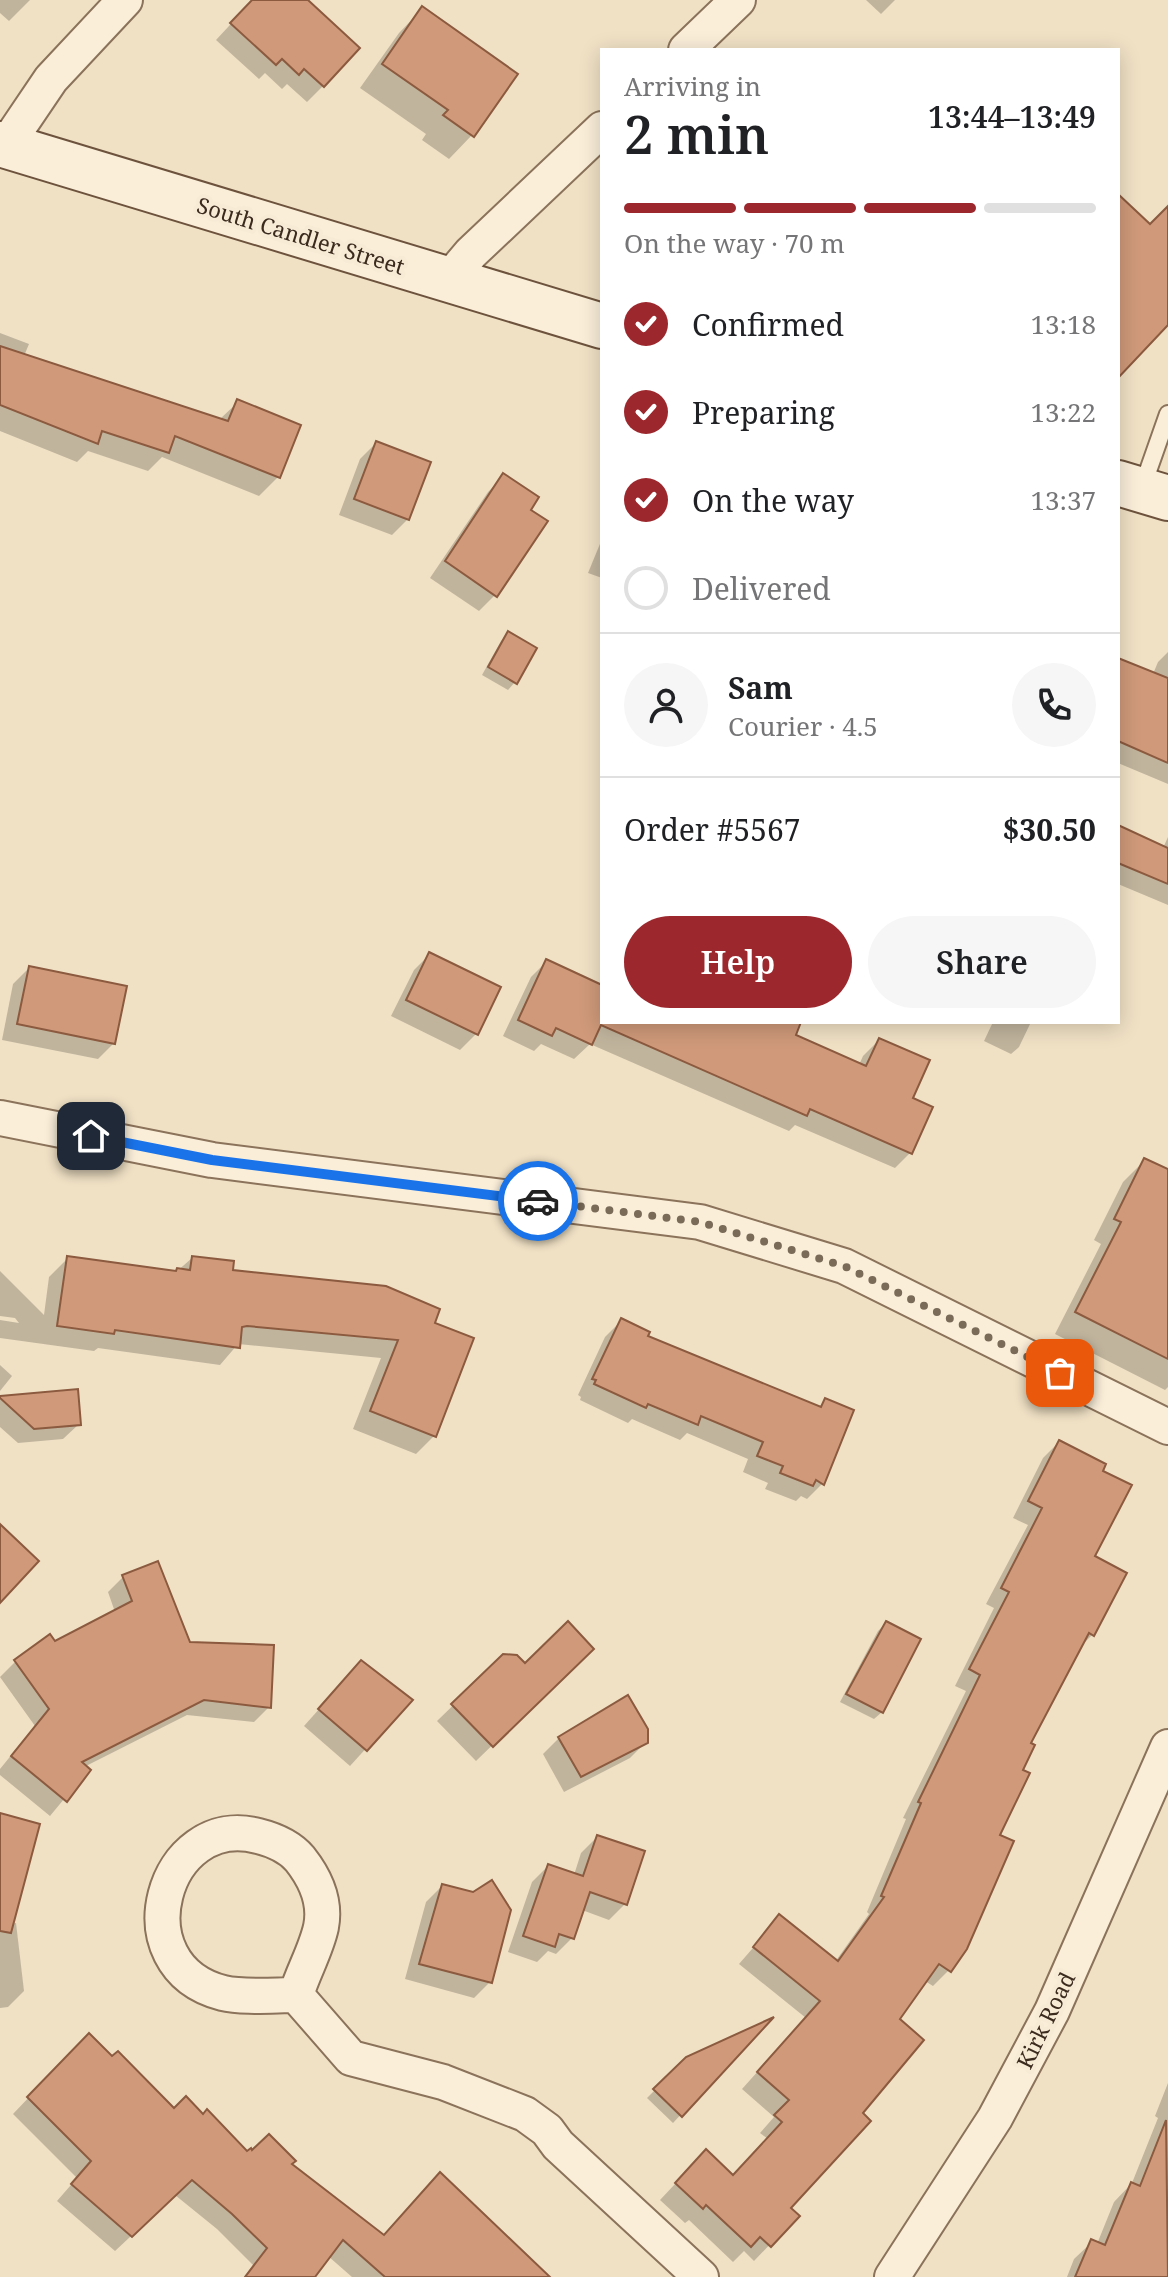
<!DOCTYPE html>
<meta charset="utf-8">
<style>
body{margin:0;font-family:"Noto Serif",serif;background:#f6f6f6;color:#202124;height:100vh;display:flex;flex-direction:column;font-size:30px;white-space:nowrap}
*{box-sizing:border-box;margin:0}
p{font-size:26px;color:#757577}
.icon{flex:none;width:44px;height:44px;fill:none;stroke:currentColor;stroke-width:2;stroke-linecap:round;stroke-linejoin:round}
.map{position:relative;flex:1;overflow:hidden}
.side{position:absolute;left:600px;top:48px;width:520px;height:976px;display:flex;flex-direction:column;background:#fff;border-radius:0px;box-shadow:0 4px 20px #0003}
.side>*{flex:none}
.pin{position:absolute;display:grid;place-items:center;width:68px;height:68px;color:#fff;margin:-34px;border-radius:16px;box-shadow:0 4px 12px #0006}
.courier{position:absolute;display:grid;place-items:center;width:80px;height:80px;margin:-40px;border:6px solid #1a73e8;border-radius:50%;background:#fff;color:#222;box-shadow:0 2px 10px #0007}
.head em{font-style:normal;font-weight:600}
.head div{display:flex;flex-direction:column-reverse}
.head{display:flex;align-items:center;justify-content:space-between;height:136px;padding:0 24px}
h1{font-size:52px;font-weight:600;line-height:60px}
.bar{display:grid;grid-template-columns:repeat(4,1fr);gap:12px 8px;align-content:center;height:96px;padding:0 24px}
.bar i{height:10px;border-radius:6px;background:#e0e0e0}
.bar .on{background:#9c282e}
.bar p{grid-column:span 4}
.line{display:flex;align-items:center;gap:20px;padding:0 24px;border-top:2px solid #e0e0e0}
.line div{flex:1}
.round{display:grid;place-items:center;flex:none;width:84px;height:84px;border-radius:42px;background:#f6f6f6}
ol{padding:0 24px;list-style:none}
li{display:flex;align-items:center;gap:24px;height:88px}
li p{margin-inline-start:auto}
li .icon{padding:8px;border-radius:50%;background:#9c282e;color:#fff;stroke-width:4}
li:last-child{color:#757577}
li i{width:44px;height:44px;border:4px solid #e0e0e0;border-radius:50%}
.button{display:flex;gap:16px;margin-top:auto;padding:16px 24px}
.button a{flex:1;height:92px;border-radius:48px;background:#9c282e;color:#fff;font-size:32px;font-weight:600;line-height:92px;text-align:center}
.button a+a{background:#f6f6f6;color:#202124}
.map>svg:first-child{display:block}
</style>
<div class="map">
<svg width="1168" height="2277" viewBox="0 0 1168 2277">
<rect width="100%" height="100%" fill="#f0e1c5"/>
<g fill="#0003">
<polygon points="0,0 30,0 9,21 0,13"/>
<polygon points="253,0 305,0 323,86 307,102 287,84 282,89 265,73 259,79 216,40"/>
<polygon points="866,0 895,0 881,14"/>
<polygon points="422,9 472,135 449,159 422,140 426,134 360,88 399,33"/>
<polygon points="0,333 29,344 24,356 219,420 238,402 279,476 259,496 162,457 148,471 88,451 77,462 0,431"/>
<polygon points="376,443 408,519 392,535 339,515 360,459"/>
<polygon points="504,476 495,595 479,611 430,578 488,492"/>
<polygon points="602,539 602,578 588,573"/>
<polygon points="508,634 515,682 508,690 482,675 501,641"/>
<polygon points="1168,652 1168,784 1118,763 1118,660 1153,674 1158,662"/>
<polygon points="1118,828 1163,848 1168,837 1168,905 1118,884"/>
<polygon points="430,954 476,1034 460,1050 391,1016 414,970"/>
<polygon points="547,961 602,987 602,1022 799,1022 793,1036 859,1065 863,1056 879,1040 911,1099 911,1152 895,1168 795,1125 789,1131 590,1044 574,1059 541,1044 534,1051 503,1036 531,977"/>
<polygon points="29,968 114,1043 98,1059 2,1040 13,984"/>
<polygon points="993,1022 1031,1022 1019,1047 1011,1054 984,1041"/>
<polygon points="1145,1160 1168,1172 1168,1387 1165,1390 1055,1334 1101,1244 1094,1240 1123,1182"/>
<polygon points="68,1258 175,1273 192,1258 231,1271 433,1324 434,1436 416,1454 353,1429 381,1358 238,1344 220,1365 98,1348 94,1351 0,1338 0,1320 19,1323 15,1318 0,1316 0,1271 44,1315 49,1277"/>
<polygon points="621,1321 645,1337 818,1408 825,1401 823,1483 807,1499 801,1496 796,1501 765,1489 768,1483 743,1472 748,1459 687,1433 680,1440 632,1419 628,1423 580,1400 581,1397 578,1395 605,1337"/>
<polygon points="0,1365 12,1376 0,1391"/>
<polygon points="0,1398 79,1424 63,1439 18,1443 0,1427"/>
<polygon points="1059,1442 1092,1557 1092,1635 1079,1648 1029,1744 949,1970 933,1986 925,1981 897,2020 860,2113 789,2208 797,2216 754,2261 744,2251 733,2262 689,2220 685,2223 660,2200 690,2168 733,2177 768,2139 760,2133 774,2117 742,2089 806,2018 739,1964 780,1917 835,1962 869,1914 867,1912 906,1819 903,1818 966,1691 955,1686 994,1608 986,1604 1028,1525 1013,1518 1043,1458"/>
<polygon points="123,1577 189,1644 269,1707 254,1722 187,1715 84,1767 88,1770 50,1816 0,1775 0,1769 35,1726 0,1677 16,1661 115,1612 108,1592"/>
<polygon points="886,1623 882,1712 874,1719 840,1702 878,1631"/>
<polygon points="591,1649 476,1761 437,1721 504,1656 525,1666"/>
<polygon points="346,1679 410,1700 350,1766 304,1726"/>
<polygon points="628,1698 646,1742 630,1758 564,1792 543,1754 559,1738"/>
<polygon points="597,1837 625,1904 609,1920 582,1910 572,1938 556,1954 548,1951 537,1962 508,1952 532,1882 548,1866 574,1875 581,1853"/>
<polygon points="442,1886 490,1982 474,1998 405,1979 426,1902"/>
<polygon points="16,1923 24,1991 8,2007 0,2008 0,1925"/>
<polygon points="766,2023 673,2123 647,2098 687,2058"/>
<polygon points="73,2051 247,2154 289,2165 384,2237 547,2277 352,2277 328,2256 312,2277 244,2277 253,2265 217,2229 175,2195 115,2251 57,2201 77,2178 13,2114"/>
<polygon points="1168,2083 1168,2269 1165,2277 1067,2277 1074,2259 1092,2242 1097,2244 1114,2202 1132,2183 1158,2118 1155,2116"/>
</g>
<g fill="#cf997a" stroke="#8b5a3f" stroke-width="2">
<polygon points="252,0 308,0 360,48 324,87 304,69 299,75 282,59 276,65 230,23"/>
<polygon points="422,6 518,74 474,137 443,115 448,110 382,64"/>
<polygon points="1118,194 1150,224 1168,206 1168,325 1118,378"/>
<polygon points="0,346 228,421 237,399 301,425 280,478 175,436 169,453 102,431 98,444 0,405"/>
<polygon points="376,441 431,462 409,520 354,499"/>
<polygon points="503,473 539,497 531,510 548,521 497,597 445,561"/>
<polygon points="508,631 537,648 517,684 488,667"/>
<polygon points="1118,658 1168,678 1168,763 1118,741"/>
<polygon points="1118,825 1168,848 1168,884 1118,863"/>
<polygon points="429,952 501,987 478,1035 406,1000"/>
<polygon points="546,959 602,985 602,1022 801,1022 796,1035 866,1066 879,1038 930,1060 913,1098 933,1107 912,1154 810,1109 807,1116 601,1025 592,1045 556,1028 552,1036 518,1020"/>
<polygon points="29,966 127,986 115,1044 17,1024"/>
<polygon points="1144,1158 1168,1169 1168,1359 1075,1312 1121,1222 1114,1219"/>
<polygon points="67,1256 176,1271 177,1268 190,1270 192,1256 234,1261 233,1270 386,1286 440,1309 435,1323 474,1338 436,1437 370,1411 398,1340 247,1326 242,1327 240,1348 115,1330 114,1334 57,1326"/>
<polygon points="621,1318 650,1332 648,1336 821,1407 825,1398 854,1410 824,1485 816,1480 813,1486 780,1473 783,1466 757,1456 763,1442 701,1416 698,1425 648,1404 646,1408 594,1384 596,1380 592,1379"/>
<polygon points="78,1389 81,1425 34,1429 0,1398 0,1396"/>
<polygon points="1059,1440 1106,1464 1103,1471 1132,1485 1095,1556 1127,1573 1094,1636 1089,1633 1031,1743 1035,1745 1023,1770 1030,1773 1000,1835 1014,1841 967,1949 951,1972 939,1964 900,2019 924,2040 863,2113 871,2121 791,2208 800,2216 771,2247 760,2237 751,2247 706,2205 703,2209 675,2183 706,2149 733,2175 782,2122 774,2115 789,2100 757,2072 820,2001 753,1947 779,1914 838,1961 884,1897 881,1896 921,1803 918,1802 980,1675 969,1669 1009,1592 1001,1588 1042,1508 1028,1501"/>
<polygon points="0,1524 39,1561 0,1603"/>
<polygon points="158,1561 190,1642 274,1645 271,1708 204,1700 82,1762 91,1770 67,1802 11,1756 49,1709 14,1660 50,1634 55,1641 132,1601 122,1575"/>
<polygon points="568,1621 594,1649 493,1747 451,1704 503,1654 517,1655 525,1663"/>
<polygon points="886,1621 921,1639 883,1713 846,1694"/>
<polygon points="361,1660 413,1700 367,1751 318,1709"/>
<polygon points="628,1695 648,1729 648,1743 581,1777 558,1737"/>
<polygon points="0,1813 40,1824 11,1933 0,1931"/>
<polygon points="597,1835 645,1851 627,1905 590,1892 574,1939 559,1934 555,1947 523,1936 548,1864 583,1876"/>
<polygon points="492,1880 511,1910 492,1983 419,1964 442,1884 473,1892"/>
<polygon points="774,2017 682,2117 653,2089 686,2057"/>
<polygon points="89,2033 112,2056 118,2051 174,2108 186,2096 203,2114 207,2109 247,2151 251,2148 252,2150 269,2134 296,2161 292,2164 384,2235 440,2172 550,2277 385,2277 343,2240 315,2277 245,2277 267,2248 232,2214 192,2180 132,2237 71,2184 91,2161 27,2097"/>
<polygon points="1166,2120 1168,2277 1075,2277 1091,2239 1105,2245 1131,2182 1140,2186"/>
</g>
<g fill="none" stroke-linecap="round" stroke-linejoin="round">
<g stroke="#8b725a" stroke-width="20">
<polyline id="service" points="1142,488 1168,414"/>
</g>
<g stroke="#8b725a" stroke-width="38">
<g id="minor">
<polyline points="686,50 738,0"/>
<polyline points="5,147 51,79 125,0"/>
<polyline points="449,279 471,253 602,129"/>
<polyline points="0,1118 212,1160 700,1222 844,1266 1168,1427"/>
<path d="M296 1995C303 1972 316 1950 321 1927 326 1902 315 1878 300 1859 289 1846 274 1840 258 1836 163 1811 118 1966 223 1993 243 1998 275 1995 296 1995L351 2058 443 2082 525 2114 547 2130 558 2145 701 2277"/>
<polyline points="892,2277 995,2118 1052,2011 1168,1747"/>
</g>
</g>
<g stroke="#6d533d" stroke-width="48">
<g id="secondary">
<polyline points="0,144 602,326"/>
<polyline points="1118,483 1168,498"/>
</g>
</g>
<use href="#service" stroke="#faeed9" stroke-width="16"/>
<use href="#minor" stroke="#faeed9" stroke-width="34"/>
<use href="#secondary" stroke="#faeed9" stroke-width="44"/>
</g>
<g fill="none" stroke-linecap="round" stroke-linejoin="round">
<polyline stroke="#7a6b59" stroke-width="8" stroke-dasharray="0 14.4" points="538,1201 700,1222 844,1266 1060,1373"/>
<polyline stroke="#1a73e8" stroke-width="10" points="91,1136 212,1160 538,1201"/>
</g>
<g text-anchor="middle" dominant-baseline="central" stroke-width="8" stroke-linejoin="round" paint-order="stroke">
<g font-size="22" fill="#3b2b1f" stroke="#f7ebd5">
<text transform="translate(301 235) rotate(17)">South Candler Street</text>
<text transform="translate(1045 2020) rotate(-64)">Kirk Road</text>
</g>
</g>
</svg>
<div class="pin" style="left:1060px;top:1373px;background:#ea580c"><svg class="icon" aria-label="bag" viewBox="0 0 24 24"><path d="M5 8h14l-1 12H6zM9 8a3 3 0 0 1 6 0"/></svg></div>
<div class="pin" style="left:91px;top:1136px;background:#1f2937"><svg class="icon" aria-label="home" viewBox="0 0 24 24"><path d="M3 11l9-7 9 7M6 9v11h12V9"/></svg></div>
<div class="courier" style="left:538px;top:1201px"><svg class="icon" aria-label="car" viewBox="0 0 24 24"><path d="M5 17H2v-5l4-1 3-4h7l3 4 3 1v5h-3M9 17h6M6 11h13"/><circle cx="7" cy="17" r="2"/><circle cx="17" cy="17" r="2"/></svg></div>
<section class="side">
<div class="head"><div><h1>2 min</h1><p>Arriving in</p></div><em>13:44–13:49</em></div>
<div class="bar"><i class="on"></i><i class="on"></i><i class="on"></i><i></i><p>On the way · 70 m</p></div>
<ol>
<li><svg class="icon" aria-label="check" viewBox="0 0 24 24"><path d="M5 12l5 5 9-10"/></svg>Confirmed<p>13:18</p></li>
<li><svg class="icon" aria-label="check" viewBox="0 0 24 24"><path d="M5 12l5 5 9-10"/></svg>Preparing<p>13:22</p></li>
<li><svg class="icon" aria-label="check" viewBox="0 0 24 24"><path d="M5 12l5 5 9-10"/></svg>On the way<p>13:37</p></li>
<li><i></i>Delivered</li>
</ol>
<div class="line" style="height:144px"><a class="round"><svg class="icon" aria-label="person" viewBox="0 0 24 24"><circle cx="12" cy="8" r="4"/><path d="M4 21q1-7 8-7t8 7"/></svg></a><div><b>Sam</b><p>Courier · 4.5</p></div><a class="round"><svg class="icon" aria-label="phone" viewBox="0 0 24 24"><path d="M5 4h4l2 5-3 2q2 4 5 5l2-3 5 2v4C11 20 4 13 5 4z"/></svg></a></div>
<div class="line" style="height:104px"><div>Order #5567</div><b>$30.50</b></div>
<div class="button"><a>Help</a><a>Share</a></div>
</section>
</div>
